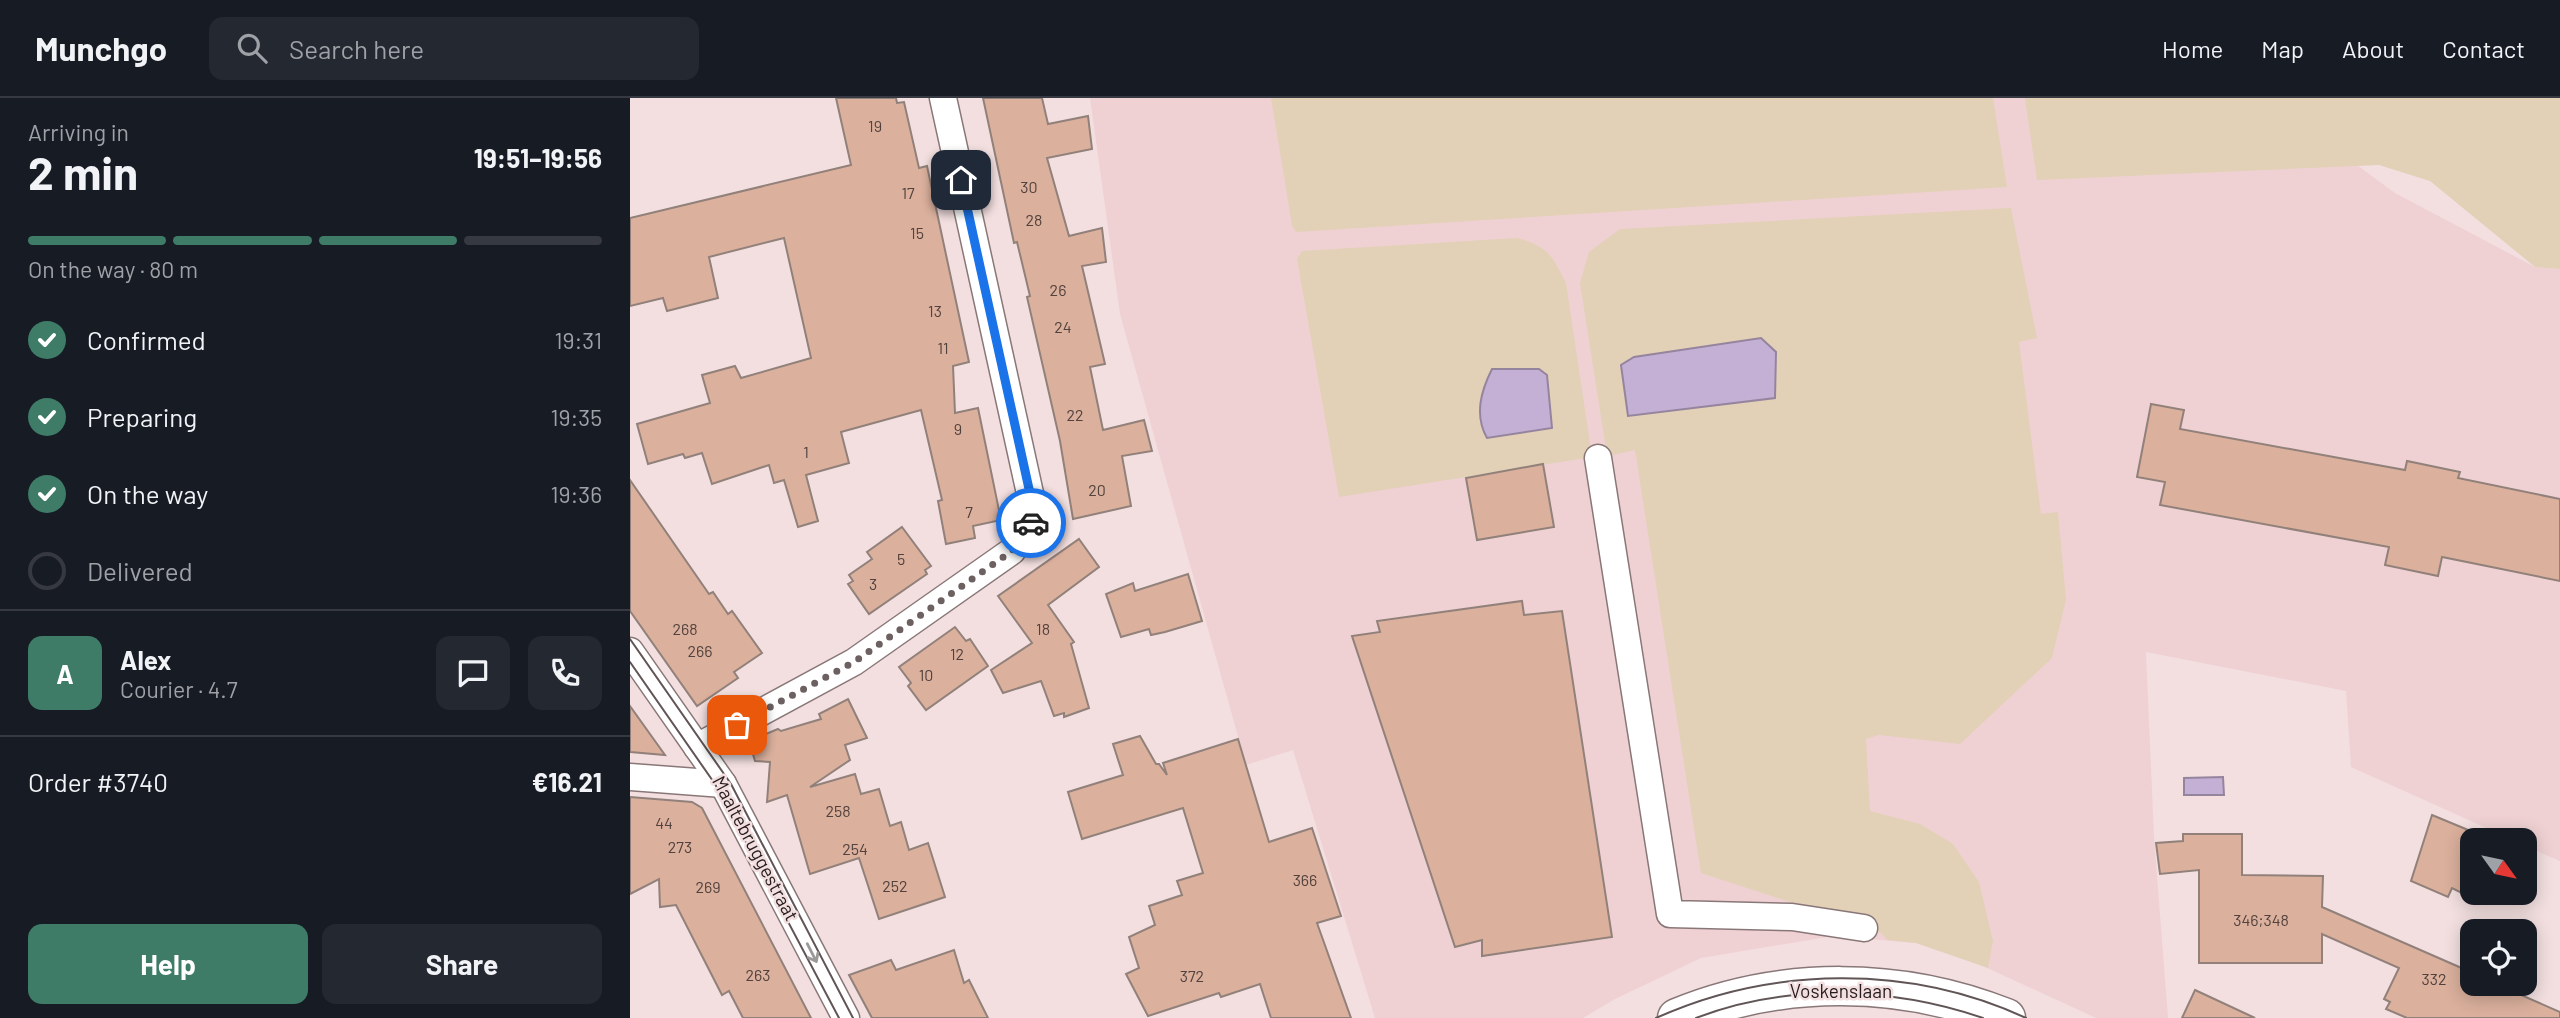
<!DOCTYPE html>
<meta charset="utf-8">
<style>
body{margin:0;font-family:Barlow,sans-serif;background:#242831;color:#f1f3f6;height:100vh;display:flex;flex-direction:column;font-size:26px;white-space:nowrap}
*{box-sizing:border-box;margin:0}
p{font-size:23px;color:#9ea1a6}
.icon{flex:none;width:38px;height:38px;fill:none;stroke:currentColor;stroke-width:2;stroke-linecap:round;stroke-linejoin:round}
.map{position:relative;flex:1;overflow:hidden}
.details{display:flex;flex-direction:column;background:#171b24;width:630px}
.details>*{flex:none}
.needle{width:46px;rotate:123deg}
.buttons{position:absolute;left:1830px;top:730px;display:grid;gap:14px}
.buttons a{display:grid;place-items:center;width:77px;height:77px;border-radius:14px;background:#171b24;box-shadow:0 4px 18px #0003;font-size:35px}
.pin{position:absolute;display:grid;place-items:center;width:60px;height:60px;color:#fff;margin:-30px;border-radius:14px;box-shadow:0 4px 10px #0006}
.courier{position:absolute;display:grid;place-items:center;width:70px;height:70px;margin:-35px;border:5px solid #1a73e8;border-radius:50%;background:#fff;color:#222;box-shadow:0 2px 9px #0007}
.headline em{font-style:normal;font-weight:700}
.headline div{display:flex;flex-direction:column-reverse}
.headline{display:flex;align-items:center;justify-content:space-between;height:119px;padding:0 28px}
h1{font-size:46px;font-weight:700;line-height:52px}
.bar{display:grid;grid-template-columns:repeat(4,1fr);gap:10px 7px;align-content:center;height:84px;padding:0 28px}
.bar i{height:9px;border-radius:5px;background:#363941}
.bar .on{background:#3e7c68}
.bar p{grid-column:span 4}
.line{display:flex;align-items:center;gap:18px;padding:0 28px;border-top:2px solid #363941}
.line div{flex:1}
.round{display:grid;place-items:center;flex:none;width:74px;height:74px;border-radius:14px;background:#242831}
ol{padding:0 28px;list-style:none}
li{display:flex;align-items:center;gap:21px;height:77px}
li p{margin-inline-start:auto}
li .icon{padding:7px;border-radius:50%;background:#3e7c68;color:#fff;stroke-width:4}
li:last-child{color:#9ea1a6}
li i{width:38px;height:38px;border:4px solid #363941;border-radius:50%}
.primary-button{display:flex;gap:14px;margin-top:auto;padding:14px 28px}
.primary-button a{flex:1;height:80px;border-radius:14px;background:#3e7c68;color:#fff;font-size:28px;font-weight:700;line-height:80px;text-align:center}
.primary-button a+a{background:#242831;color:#f1f3f6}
header{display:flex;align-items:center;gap:42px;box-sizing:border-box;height:98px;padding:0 35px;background:#171b24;border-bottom:2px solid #363941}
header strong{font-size:33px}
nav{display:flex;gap:38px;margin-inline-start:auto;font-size:24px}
.search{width:490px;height:63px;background:#242831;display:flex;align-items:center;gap:18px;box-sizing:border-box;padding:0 24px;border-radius:14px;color:#9ea1a6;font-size:26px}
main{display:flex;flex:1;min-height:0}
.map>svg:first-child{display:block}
</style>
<header>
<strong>Munchgo</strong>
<div class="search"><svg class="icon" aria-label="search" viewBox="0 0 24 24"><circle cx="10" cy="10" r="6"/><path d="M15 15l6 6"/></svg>Search here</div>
<nav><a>Home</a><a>Map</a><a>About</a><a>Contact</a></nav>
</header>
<main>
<section class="details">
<div class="headline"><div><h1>2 min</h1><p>Arriving in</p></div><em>19:51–19:56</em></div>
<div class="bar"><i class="on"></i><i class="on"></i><i class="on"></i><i></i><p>On the way · 80 m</p></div>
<ol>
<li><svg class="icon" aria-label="check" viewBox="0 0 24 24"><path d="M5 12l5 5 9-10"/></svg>Confirmed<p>19:31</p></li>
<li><svg class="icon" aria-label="check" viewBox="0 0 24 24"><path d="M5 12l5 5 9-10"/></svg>Preparing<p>19:35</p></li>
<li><svg class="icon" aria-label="check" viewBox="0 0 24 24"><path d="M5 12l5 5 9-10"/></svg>On the way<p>19:36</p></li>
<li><i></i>Delivered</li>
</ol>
<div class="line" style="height:126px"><b class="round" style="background:#3e7c68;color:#fff">A</b><div><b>Alex</b><p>Courier · 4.7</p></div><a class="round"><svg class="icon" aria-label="chat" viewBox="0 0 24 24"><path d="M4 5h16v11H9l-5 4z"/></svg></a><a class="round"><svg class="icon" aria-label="phone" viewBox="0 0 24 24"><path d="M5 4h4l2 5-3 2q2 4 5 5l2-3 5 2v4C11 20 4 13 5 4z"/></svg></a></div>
<div class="line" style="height:91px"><div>Order #3740</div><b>€16.21</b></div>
<div class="primary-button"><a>Help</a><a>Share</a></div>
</section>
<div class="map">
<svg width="1930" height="920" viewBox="0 0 1930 920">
<rect width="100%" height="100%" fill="#f3dfe0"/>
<polygon fill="#efd1d3" points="460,0 1635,0 1765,95 1905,169 1930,171 1930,763 1895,748 1895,742 1883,742 1721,669 1716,593 1516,554 1524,739 1538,920 1466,920 1342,863 1286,845 1203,838 1071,860 985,901 953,920 745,920 663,652 616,667 490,216"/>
<g fill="#e2d0b7">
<polygon points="641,0 1363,0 1377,89 666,134 662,127"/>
<polygon points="1395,0 1930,0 1930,171 1905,169 1800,83 1749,67 1407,82"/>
<polygon points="1381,110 1407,240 1389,244 1411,416 1428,414 1436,502 1422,560 1330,646 1249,637 1236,641 1240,713 1290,726 1323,746 1349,784 1363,843 1358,870 1286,845 1258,842 1251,835 1222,824 1071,775 1005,352 983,357 976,351 950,185 959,154 990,131"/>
<path d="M887 140C917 148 922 157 936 185L962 359 709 399 667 161 672 153Z"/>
</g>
<g fill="#c5b0d5" stroke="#95849e" stroke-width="2">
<polygon points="1131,240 1146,254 1145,300 998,318 991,267 1004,259"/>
<path d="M862 271H909L917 277 922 330 857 340C844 317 851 293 862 271Z"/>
<polygon points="1593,679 1594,697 1554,697 1554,680"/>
</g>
<g fill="#dbb09d" stroke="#91817a" stroke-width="2">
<polygon points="206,0 266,0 267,5 274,4 289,70 297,68 339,264 323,268 325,315 348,310 371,422 343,428 345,440 316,446 308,403 312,402 291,312 211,334 219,365 176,377 188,423 168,429 154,382 144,385 139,367 82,386 72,355 55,360 53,356 18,366 7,326 80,305 72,277 105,268 111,280 181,260 154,140 79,159 88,200 37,213 33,200 0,208 0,120 221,67"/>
<polygon points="353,0 412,0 418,26 458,18 462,51 417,60 439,138 472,130 476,164 452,168 475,266 460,269 473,332 514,322 522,353 492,358 501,408 443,421 430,343 397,199 400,198 387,144 384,145"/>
<polygon points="1521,306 1554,312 1550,331 1775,372 1777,363 1830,374 1828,380 1930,401 1930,483 1812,459 1808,478 1755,467 1759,449 1530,407 1535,384 1507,379"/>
<polygon points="913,366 924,429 847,442 836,380"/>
<polygon points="0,382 79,496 83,494 98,516 102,513 132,555 104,574 108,580 67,608 0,513"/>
<polygon points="272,429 301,468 295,472 297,476 239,516 218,486 223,483 219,477 242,461 237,454"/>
<polygon points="449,441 469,469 418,507 444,544 441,546 459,610 434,619 434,615 424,618 411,583 373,595 361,572 402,545 368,498"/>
<polygon points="558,476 572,523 535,534 521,537 519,531 491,539 476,496 503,485 505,493"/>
<polygon points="892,503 894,517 932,513 982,839 852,858 852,842 825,849 722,538 750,534 747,523"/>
<polygon points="325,529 336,543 340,541 358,568 296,612 278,588 281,585 269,569"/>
<polygon points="218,601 237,640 215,647 220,662 180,689 225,676 231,696 249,691 260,728 271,724 279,752 298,745 315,799 249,821 229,760 180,776 157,697 137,704 140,664 125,663 119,643 148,631 151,633 191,621 189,616"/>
<polygon points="0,608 35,657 0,654"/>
<polygon points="510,638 526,666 529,666 537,677 533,665 608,641 639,744 682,730 711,818 687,825 721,920 641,920 630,886 591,899 589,895 518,918 496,876 509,870 499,839 525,827 519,808 552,797 547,783 573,775 553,710 452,741 438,694 493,677 483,646"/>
<polygon points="0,699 62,704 72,710 181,920 113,920 99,893 92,897 46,807 30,809 29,781 0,796"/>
<polygon points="1802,717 1843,734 1843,774 1834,796 1822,790 1818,799 1781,783"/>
<polygon points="1553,736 1612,736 1612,777 1693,778 1692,809 1843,875 1843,886 1866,886 1930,914 1930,920 1777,920 1756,911 1760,904 1754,901 1769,870 1692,836 1692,865 1569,865 1569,772 1530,776 1526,745 1553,743"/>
<polygon points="324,852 334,885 339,882 358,920 242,920 219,877 261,862 266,872"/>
<polygon points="1565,892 1625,920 1552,920"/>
</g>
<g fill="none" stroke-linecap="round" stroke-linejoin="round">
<g stroke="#897778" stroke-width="29">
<g id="street">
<polyline points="968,360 1040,816 1162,819 1234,830"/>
<polyline points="0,553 93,686 216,920"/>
<polyline points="67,649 224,564 382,453 401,425 403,409 313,0"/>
<polyline points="0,679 93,686"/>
</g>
</g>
<g stroke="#897778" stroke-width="41">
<path id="secondary" d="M1047 920C1151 877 1271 878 1376 920"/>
</g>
<use href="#street" stroke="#fff" stroke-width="26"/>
<use href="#secondary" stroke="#fff" stroke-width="38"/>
<g stroke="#615556" stroke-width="2">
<polyline points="0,541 101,686 223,920"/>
<polyline points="0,564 85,686 209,920"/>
<path d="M1026 920C1141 868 1280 866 1396 920"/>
<path d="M1066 920C1156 885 1263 889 1353 920"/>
</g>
</g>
<defs><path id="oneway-shaft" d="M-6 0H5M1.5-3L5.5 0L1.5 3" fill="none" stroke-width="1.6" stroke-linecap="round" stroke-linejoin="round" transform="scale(1.75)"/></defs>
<use stroke="#9c9999" href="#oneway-shaft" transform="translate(182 855) rotate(63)"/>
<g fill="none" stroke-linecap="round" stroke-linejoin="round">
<polyline stroke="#6c6061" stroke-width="7" stroke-dasharray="0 12.6" points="107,627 224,564 382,453 401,425"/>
<polyline stroke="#1a73e8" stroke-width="9" points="331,82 403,409 401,425"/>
</g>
<g text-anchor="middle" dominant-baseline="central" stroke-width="5" stroke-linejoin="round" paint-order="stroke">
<g font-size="16" fill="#52413d">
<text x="245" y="27">19</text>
<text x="399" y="88">30</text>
<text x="278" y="94">17</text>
<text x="404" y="121">28</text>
<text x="287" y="134">15</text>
<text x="428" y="191">26</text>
<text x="305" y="212">13</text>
<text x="433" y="228">24</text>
<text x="313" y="249">11</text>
<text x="445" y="316">22</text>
<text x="328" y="330">9</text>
<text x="176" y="353">1</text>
<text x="467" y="391">20</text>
<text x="339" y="413">7</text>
<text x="271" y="460">5</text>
<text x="243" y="485">3</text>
<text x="55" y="530">268</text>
<text x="413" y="530">18</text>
<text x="70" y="552">266</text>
<text x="327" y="555">12</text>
<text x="296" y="576">10</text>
<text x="208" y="712">258</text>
<text x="34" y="724">44</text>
<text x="50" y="748">273</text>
<text x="225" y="750">254</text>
<text x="675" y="781">366</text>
<text x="265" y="787">252</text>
<text x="78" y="788">269</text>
<text x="1631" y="821">346;348</text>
<text x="128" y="876">263</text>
<text x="562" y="877">372</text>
<text x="1804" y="880">332</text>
</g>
<g font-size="19" fill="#241c1d" stroke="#f3dfe0">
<text transform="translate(126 750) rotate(62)">Maaltebruggestraat</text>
<text x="1211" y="892">Voskenslaan</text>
</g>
</g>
</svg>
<div class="buttons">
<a><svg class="needle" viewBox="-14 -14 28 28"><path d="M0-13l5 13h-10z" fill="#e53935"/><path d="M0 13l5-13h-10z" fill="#9ea1a6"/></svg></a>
<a><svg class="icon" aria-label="locate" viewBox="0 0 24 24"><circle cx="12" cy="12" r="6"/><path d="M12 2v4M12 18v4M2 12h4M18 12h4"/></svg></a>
</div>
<div class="pin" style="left:107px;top:627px;background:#ea580c"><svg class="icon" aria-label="bag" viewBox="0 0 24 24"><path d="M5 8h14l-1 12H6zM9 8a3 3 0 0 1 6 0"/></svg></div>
<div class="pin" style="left:331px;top:82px;background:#1f2937"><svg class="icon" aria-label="home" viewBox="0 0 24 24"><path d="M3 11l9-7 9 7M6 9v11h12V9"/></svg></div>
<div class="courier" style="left:401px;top:425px"><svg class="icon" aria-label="car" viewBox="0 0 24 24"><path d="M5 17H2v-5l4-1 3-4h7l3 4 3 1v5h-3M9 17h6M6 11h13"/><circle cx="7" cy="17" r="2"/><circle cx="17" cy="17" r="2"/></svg></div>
</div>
</main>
